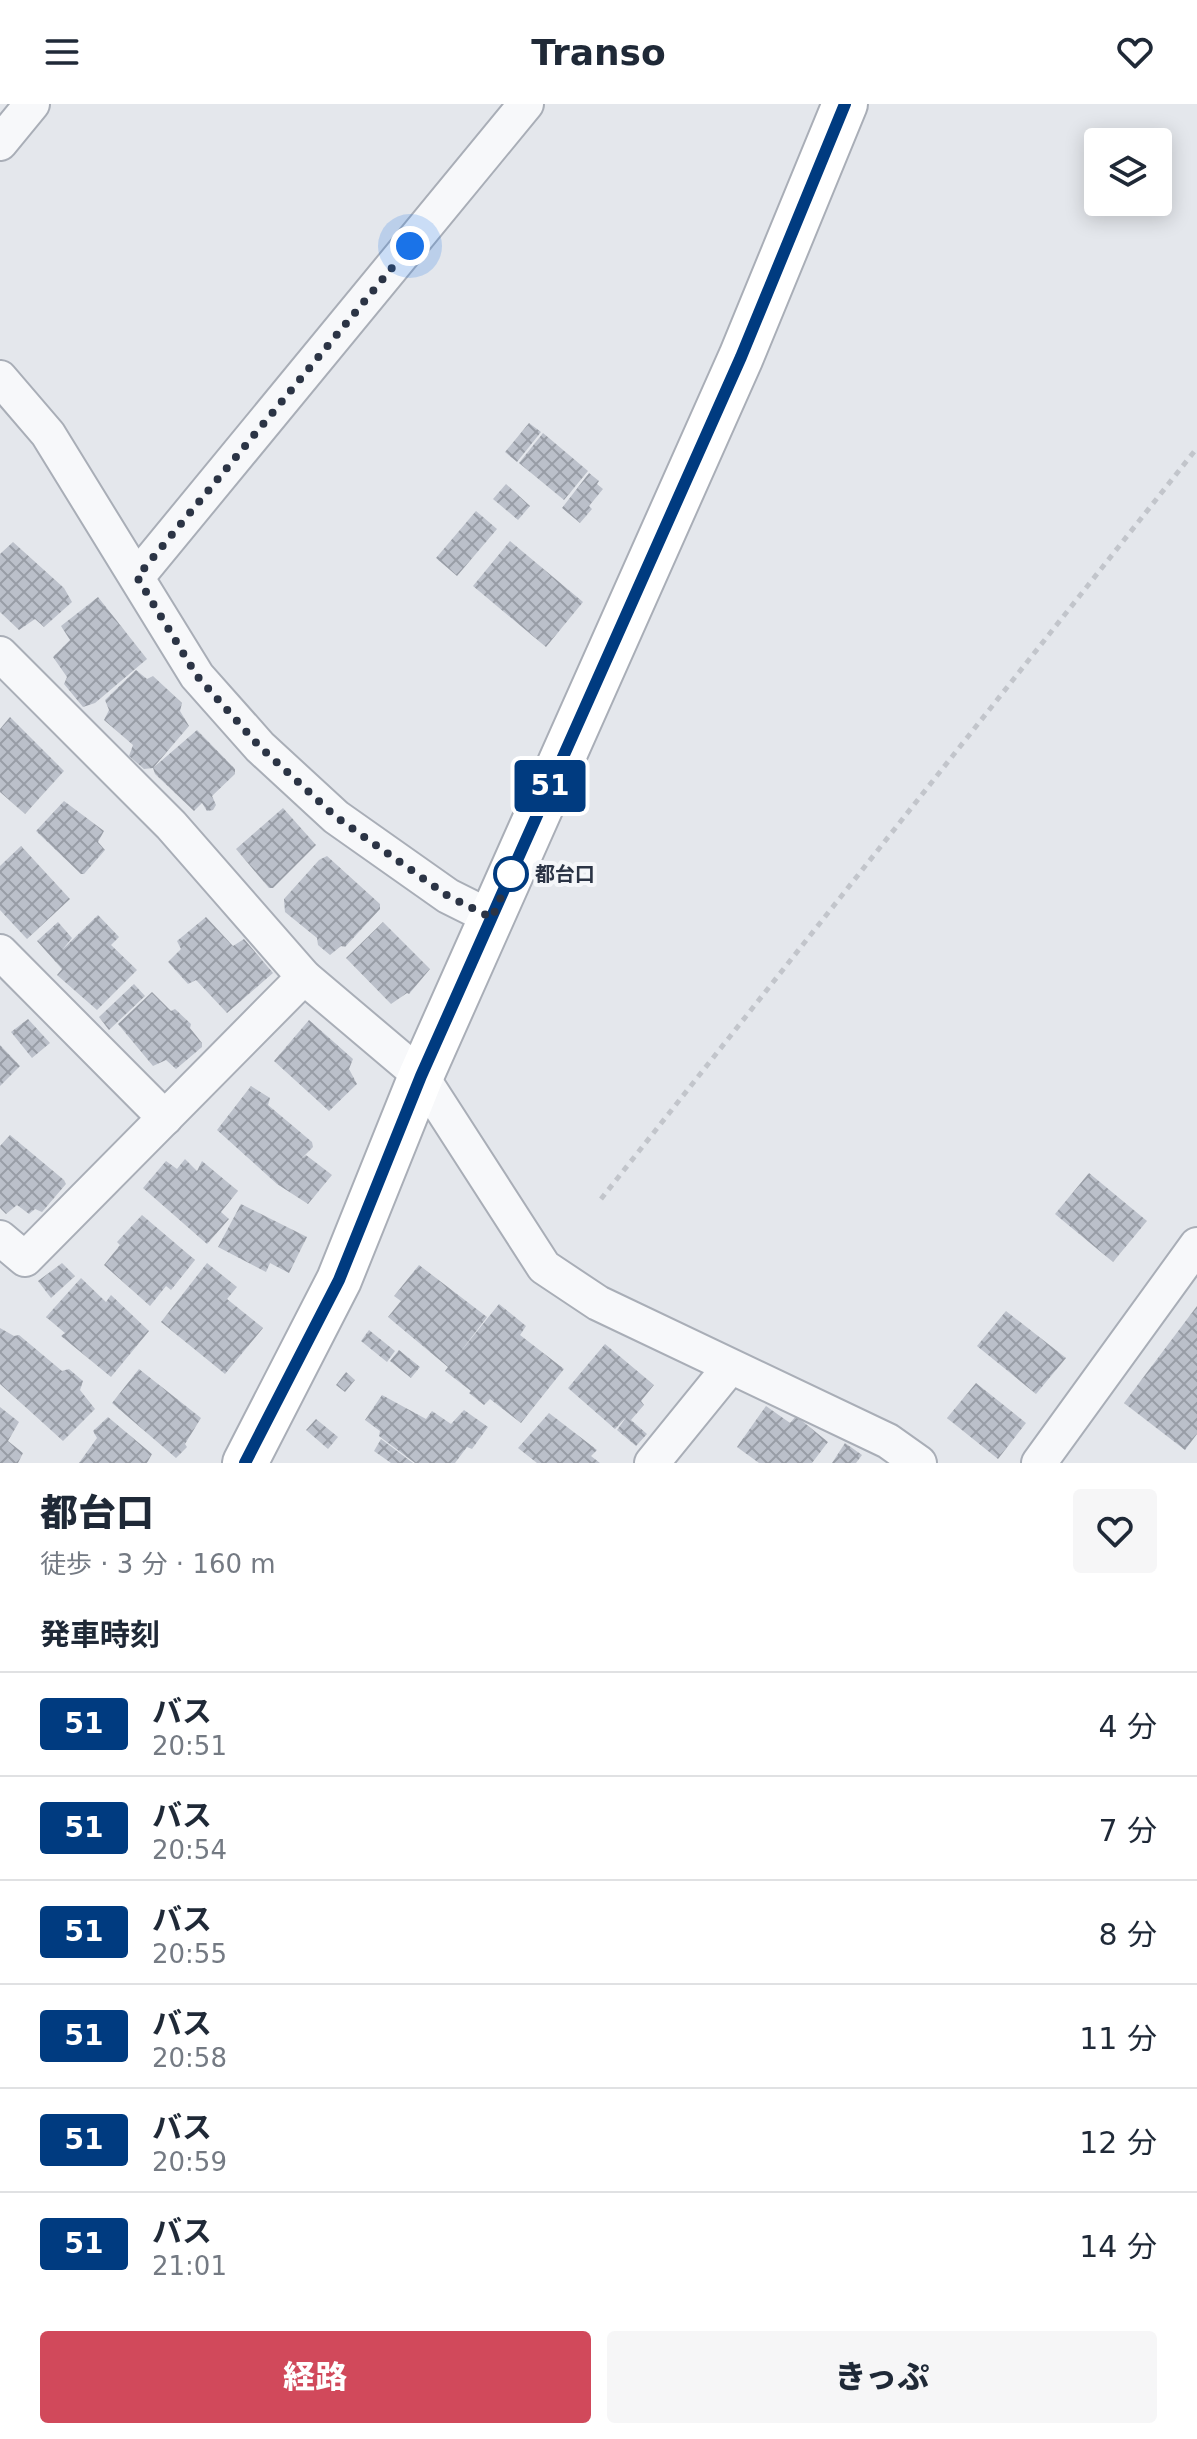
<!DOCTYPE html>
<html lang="ja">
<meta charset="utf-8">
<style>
:root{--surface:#fff;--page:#f6f6f7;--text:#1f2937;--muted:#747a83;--line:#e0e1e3;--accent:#d1495b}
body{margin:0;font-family:"DejaVu Sans","Noto Sans JP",sans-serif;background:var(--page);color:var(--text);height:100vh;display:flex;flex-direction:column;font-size:30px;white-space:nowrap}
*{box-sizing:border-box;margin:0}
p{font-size:26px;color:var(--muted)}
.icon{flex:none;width:44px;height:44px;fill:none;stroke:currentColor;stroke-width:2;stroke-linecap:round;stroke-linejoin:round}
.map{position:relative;height:1359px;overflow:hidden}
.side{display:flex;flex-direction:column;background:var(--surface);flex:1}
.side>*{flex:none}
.badge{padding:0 16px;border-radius:6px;font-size:28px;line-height:52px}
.tools{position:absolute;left:1084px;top:24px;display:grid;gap:16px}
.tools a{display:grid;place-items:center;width:88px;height:88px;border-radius:8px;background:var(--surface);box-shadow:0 4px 20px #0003;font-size:40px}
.you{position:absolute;width:40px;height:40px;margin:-20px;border:6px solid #fff;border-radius:50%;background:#1a73e8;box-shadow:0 0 0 12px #1a73e833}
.map>.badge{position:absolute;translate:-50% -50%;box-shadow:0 0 0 4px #fff}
h2{padding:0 40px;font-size:30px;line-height:72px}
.round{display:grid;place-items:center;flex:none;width:84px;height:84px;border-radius:8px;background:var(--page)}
.overview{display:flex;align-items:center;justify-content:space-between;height:136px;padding:0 40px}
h1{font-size:38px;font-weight:800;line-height:60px}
.button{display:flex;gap:16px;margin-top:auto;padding:16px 40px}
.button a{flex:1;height:92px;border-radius:8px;background:var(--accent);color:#fff;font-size:32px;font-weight:800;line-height:92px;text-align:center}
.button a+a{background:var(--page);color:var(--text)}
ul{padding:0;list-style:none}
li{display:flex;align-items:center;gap:24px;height:104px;padding:0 40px;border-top:2px solid var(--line)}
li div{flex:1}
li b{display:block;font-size:30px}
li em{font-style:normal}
li .badge{min-width:88px;font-weight:700;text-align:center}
header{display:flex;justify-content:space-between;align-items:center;height:104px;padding:0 40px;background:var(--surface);font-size:36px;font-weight:800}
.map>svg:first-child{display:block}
.building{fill:url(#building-cross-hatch)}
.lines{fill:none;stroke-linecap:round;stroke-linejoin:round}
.street-casing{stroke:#a9aeb7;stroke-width:38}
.secondary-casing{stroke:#a9aeb7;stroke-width:48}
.path{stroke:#c2c5cb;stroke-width:5;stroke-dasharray:6 6;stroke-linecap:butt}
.street{stroke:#f7f8fa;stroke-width:34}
.secondary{stroke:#fff;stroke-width:44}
.line-casing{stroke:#fff;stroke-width:18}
.line{stroke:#003b80;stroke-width:12}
.walk{stroke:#2b3445;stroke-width:8;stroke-dasharray:0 14.4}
.stop-dot{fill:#fff;stroke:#003b80;stroke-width:4}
.labels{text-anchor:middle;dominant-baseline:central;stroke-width:8;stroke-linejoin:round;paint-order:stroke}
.stop-label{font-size:20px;font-weight:bold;fill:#2b3445;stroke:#f4f6f9;text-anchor:start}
</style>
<header><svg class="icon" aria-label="menu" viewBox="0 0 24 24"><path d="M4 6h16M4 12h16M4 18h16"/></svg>Transo<svg class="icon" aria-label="heart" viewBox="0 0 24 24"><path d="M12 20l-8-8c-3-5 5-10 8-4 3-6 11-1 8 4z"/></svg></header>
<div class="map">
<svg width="1197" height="1359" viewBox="0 0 1197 1359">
<defs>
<pattern id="building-cross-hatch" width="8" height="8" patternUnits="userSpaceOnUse" patternTransform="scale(2)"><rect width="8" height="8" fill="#bbc0ca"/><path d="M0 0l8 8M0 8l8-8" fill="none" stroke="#989da6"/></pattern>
</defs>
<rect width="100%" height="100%" fill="#e4e7ec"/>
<g class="building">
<path d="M 529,319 L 541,328 L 517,358 L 505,348 Z"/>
<path d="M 543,329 L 588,367 L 564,396 L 519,359 Z"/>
<path d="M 589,369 L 599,377 L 597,380 L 603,385 L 589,402 L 592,405 L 580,419 L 562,404 Z"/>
<path d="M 506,380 L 530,402 L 518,416 L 493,395 Z"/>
<path d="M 476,407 L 497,425 L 457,472 L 436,454 Z"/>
<path d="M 510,437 L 583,498 L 546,543 L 473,482 Z"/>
<path d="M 13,438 L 64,484 L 72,498 L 44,523 L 35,515 L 19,526 L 0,508 L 0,450 Z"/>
<path d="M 98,493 L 147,555 L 95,599 L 83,603 L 64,580 L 67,573 L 53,553 L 70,536 L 61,522 Z"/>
<path d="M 136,566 L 147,575 L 153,572 L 182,599 L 180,607 L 189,622 L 153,664 L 197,626 L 235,665 L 235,670 L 212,692 L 216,701 L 213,706 L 207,707 L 202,699 L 194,707 L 155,670 L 153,664 L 144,665 L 129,652 L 133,641 L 104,616 L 109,606 L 105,596 Z"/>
<path d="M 10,613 L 64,667 L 25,710 L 0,688 L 0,625 Z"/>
<path d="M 64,697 L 104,727 L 98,738 L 105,746 L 84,770 L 81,770 L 36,727 Z"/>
<path d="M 283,704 L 316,741 L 273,784 L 269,784 L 236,745 Z"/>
<path d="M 21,742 L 70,795 L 27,835 L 0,806 L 0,762 Z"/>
<path d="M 327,752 L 380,800 L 380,805 L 345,843 L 341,842 L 330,851 L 318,841 L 317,834 L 285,808 L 284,795 L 319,756 Z"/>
<path d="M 98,811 L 119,833 L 111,841 L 137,866 L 97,906 L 57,871 L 62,865 L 37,837 L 58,818 L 72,834 L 62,846 Z"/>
<path d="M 206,813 L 233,842 L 244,835 L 273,869 L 227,909 L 196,876 L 188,880 L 168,858 L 181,845 L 177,837 Z"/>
<path d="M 383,818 L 430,865 L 409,890 L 407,889 L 391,900 L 346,854 Z"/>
<path d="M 134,880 L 145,892 L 109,926 L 99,913 Z"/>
<path d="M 152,888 L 171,907 L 175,905 L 191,920 L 190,924 L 202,939 L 202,943 L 176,965 L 166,956 L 153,962 L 118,920 Z"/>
<path d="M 28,915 L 50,939 L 32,954 L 11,928 Z"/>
<path d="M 309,916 L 353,955 L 349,965 L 357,980 L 329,1007 L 274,957 Z"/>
<path d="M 0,941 L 20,962 L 0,982 Z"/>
<path d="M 251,982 L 270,994 L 268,1001 L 312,1038 L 313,1043 L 299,1057 L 306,1051 L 332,1071 L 308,1100 L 277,1080 L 217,1026 Z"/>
<path d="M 10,1031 L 64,1076 L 66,1080 L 42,1108 L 35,1105 L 29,1110 L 17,1101 L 6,1110 L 0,1104 L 0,1042 Z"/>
<path d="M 185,1055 L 197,1067 L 202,1057 L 238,1087 L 221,1108 L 229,1115 L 207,1140 L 143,1084 L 166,1057 L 177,1065 Z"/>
<path d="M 1089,1069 L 1147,1117 L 1113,1158 L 1055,1110 Z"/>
<path d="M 241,1100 L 307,1133 L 289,1169 L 270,1159 L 266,1168 L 218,1143 Z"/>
<path d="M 142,1111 L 195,1156 L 171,1186 L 166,1182 L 150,1202 L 104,1161 L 120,1141 L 117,1138 Z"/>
<path d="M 62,1159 L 75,1172 L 51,1194 L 38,1177 Z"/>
<path d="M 207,1159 L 237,1183 L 227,1195 L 263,1224 L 225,1270 L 161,1218 Z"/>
<path d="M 419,1161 L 487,1213 L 458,1251 L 499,1200 L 526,1222 L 520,1231 L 564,1265 L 521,1319 L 490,1295 L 484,1301 L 469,1289 L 471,1287 L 445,1267 L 448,1263 L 388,1213 L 401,1197 L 394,1192 Z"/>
<path d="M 81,1174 L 106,1198 L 111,1191 L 149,1227 L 111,1273 L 61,1232 L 65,1229 L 46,1213 Z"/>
<path d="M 1197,1202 L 1197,1330 L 1185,1346 L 1124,1299 Z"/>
<path d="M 1006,1207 L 1066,1254 L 1036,1290 L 977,1242 Z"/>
<path d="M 0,1224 L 14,1232 L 19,1231 L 62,1267 L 69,1265 L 83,1277 L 80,1286 L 95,1305 L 63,1337 L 0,1280 Z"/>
<path d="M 369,1226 L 395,1247 L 387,1258 L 361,1237 Z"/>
<path d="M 605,1240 L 654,1281 L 641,1297 L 644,1301 L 631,1316 L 647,1330 L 636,1342 L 617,1326 L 627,1312 L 615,1325 L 568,1284 Z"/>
<path d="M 399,1246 L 420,1263 L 411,1274 L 390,1257 Z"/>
<path d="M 139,1265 L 201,1314 L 185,1340 L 187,1343 L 176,1354 L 112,1299 Z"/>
<path d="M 346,1268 L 355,1276 L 345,1288 L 336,1281 Z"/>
<path d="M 976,1279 L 1026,1319 L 998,1355 L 947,1314 Z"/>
<path d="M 382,1291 L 426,1315 L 432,1307 L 451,1320 L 464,1306 L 488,1323 L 472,1345 L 467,1343 L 455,1359 L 415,1359 L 379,1332 L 380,1327 L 365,1316 Z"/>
<path d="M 766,1302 L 790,1319 L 796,1312 L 828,1338 L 812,1359 L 759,1359 L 737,1343 Z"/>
<path d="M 0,1303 L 19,1318 L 8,1337 L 23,1349 L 18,1359 L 0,1359 Z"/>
<path d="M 549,1309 L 597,1346 L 591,1352 L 600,1359 L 537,1359 L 518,1344 Z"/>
<path d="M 108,1313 L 152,1350 L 147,1359 L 79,1359 L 97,1334 L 93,1327 Z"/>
<path d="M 316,1315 L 338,1333 L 328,1345 L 306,1326 Z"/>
<path d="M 381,1335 L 413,1359 L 391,1359 L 374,1347 Z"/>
<path d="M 845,1339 L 862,1351 L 856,1359 L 832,1359 Z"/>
</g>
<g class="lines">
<g class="street-casing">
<g id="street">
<path d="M 0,39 L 32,0"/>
<path d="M 0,274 L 48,330 L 197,572 L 260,643 L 336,713 L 448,792 L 492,814"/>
<path d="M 137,473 L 526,0"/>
<path d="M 0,550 L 171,721 L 304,873 L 421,972 L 544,1163 L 598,1199 L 888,1337 L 919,1359"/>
<path d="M 0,848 L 165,1014"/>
<path d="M 0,1134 L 25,1155 L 304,873"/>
<path d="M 652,1359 L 730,1263"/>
<path d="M 1039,1359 L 1197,1141"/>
</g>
</g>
<g class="secondary-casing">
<path id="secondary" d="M 245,1359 L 339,1176 L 421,972 L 741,253 L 845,0"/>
</g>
<path class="path" d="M 601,1095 L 1197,344"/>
<use href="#street" class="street"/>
<use href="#secondary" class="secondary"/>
</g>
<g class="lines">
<g class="line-casing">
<path id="line" d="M 245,1359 L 339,1176 L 421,972 L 741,253 L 845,0"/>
</g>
<use href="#line" class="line"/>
<path class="walk" d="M 410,142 L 137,473 L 197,572 L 260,643 L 336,713 L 448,792 L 492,814 L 516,758 L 511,770"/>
</g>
<circle class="stop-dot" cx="511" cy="770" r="16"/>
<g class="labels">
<g class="stop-label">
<text x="535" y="770">都台口</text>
</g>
</g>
</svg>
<div class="tools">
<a><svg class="icon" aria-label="layers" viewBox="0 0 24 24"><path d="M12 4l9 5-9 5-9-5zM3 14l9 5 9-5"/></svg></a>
</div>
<div class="you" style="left:410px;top:142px"></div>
<b class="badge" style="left:550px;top:682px;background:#003b80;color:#fff">51</b>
</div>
<section class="side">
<div class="overview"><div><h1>都台口</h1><p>徒歩 · 3 分 · 160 m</p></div><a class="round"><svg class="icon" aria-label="heart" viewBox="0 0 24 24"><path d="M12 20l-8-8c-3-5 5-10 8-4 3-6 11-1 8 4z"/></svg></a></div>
<h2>発車時刻</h2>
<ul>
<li><span class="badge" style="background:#003b80;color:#fff">51</span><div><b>バス</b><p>20:51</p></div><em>4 分</em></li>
<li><span class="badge" style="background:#003b80;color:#fff">51</span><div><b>バス</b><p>20:54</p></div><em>7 分</em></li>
<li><span class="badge" style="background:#003b80;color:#fff">51</span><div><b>バス</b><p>20:55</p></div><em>8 分</em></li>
<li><span class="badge" style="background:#003b80;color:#fff">51</span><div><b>バス</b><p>20:58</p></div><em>11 分</em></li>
<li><span class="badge" style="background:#003b80;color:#fff">51</span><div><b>バス</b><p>20:59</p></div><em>12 分</em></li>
<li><span class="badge" style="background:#003b80;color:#fff">51</span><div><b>バス</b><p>21:01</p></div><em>14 分</em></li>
</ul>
<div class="button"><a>経路</a><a>きっぷ</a></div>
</section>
